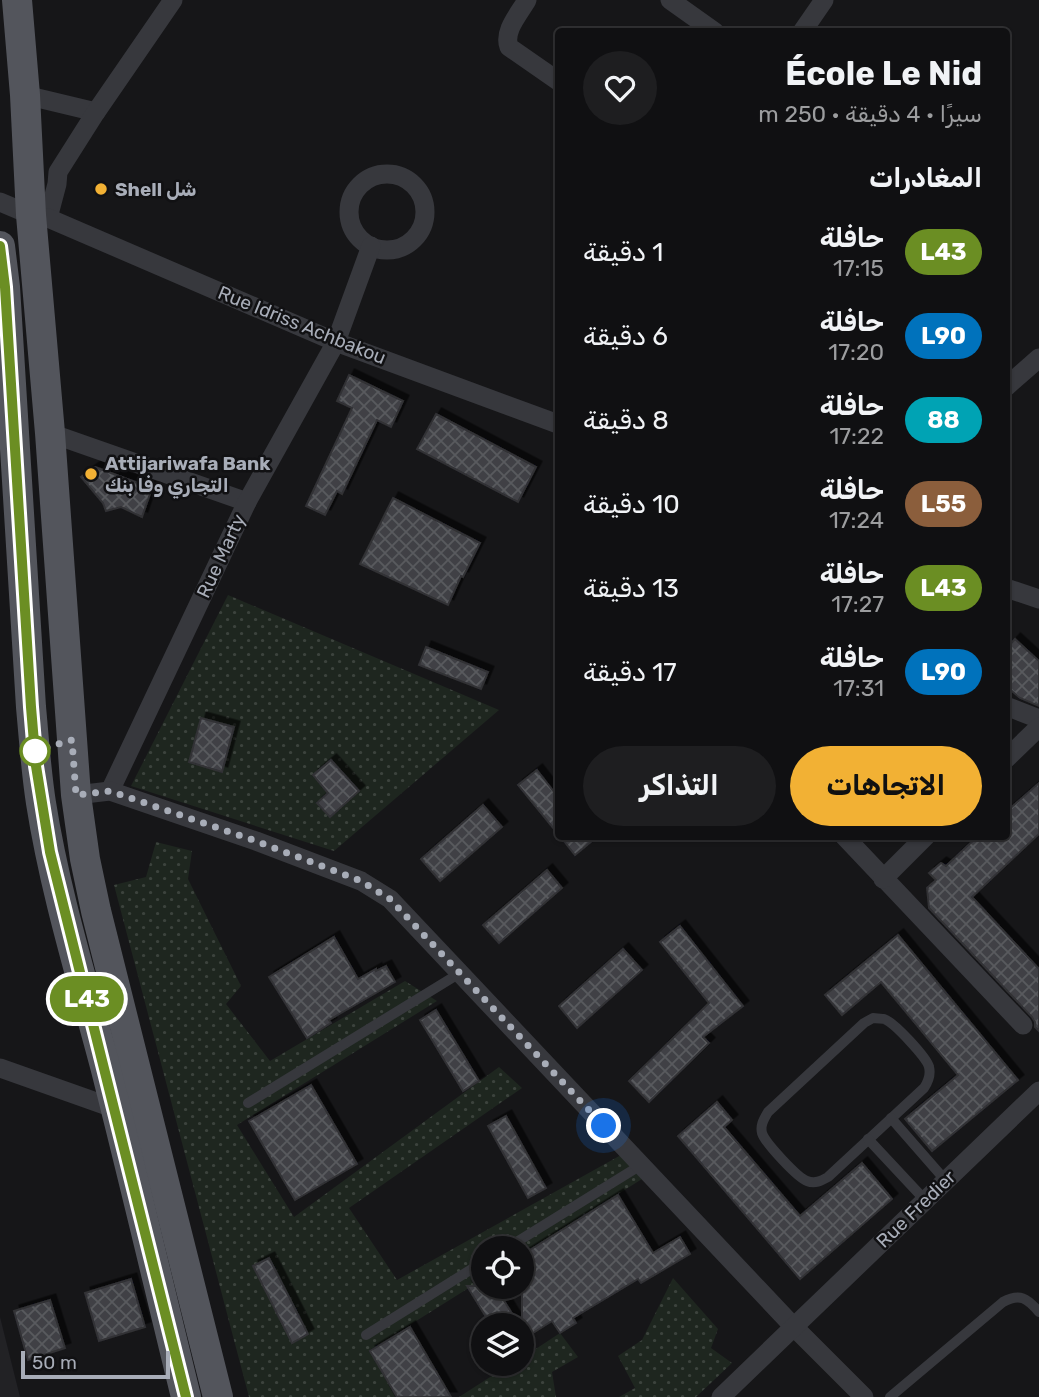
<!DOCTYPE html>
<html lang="ar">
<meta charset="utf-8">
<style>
:root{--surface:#101012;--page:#1e1e20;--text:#f1f3f6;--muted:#9c9d9f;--line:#303032;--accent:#f2b134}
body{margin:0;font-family:Rubik,"Noto Naskh Arabic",sans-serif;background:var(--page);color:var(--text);direction:rtl;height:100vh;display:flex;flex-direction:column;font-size:26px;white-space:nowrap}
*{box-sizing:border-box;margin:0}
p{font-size:23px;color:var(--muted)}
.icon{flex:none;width:38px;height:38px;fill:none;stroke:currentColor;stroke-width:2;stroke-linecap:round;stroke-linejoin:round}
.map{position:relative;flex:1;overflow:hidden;direction:ltr}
.side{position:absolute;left:555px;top:28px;width:455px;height:812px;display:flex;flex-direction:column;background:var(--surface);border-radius:7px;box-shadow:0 2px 5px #0004,0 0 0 2px var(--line);direction:rtl}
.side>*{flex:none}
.badge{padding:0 14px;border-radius:23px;font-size:24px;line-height:46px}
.controls{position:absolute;left:471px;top:1236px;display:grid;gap:14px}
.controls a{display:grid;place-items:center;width:63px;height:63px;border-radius:50%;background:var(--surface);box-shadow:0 2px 5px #0004,0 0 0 2px var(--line);font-size:35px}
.scale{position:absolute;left:21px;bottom:18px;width:149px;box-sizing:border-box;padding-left:7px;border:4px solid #a8adb8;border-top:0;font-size:19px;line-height:24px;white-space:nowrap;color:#a8adb8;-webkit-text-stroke:5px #111113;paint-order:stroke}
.you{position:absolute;width:35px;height:35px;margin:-18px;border:5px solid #fff;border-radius:50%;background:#1a73e8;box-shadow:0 0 0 10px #1a73e833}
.map>.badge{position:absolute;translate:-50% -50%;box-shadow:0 0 0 4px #fff}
h2{padding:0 28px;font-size:26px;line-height:63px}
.round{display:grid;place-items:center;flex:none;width:74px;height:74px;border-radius:37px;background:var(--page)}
.summary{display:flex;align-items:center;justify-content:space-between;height:119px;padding:0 28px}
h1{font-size:33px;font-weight:700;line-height:52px}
.primary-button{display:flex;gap:14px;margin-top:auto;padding:14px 28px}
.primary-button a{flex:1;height:80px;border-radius:42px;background:var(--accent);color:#111;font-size:28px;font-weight:700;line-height:80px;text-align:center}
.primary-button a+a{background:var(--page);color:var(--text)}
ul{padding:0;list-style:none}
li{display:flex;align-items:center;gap:21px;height:84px;padding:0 28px}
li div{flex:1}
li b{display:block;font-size:26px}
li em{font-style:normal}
li .badge{min-width:77px;font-weight:700;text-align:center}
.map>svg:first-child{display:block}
.built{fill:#222225}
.grass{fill:url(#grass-dots)}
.building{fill:url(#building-cross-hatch);stroke:#303034;stroke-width:2;filter:url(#shadow)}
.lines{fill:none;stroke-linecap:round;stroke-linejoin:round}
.service{stroke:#37383d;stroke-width:10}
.minor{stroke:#37383d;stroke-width:19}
.primary{stroke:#53555c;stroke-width:30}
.line-casing{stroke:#fff;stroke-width:16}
.line{stroke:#6b8e23;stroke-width:10}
.walk{stroke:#a8adb8;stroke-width:7;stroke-dasharray:0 12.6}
.poi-dot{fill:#f2b134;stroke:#111113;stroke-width:2.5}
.stop-dot{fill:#fff;stroke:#6b8e23;stroke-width:3.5}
.labels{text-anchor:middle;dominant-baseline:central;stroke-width:5;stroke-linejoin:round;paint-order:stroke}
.poi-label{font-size:19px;font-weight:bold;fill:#a8adb8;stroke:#111113;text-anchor:start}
.street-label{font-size:19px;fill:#a8adb8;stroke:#111113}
</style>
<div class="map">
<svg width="1039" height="1397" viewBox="0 0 1039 1397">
<defs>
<pattern id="grass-dots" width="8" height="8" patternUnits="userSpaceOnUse" patternTransform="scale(1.75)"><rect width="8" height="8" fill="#1e261f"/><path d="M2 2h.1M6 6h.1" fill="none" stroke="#3c433d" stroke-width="1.8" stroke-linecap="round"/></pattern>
<pattern id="building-cross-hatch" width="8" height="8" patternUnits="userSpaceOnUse" patternTransform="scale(1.75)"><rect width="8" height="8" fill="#404145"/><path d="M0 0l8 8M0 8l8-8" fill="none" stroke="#595a5e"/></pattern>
<filter id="shadow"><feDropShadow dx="5.5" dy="-5.5" stdDeviation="0" flood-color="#0009"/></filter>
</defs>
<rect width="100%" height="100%" fill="#161618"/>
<path class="built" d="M 0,1317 L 20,1397 L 0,1397 Z"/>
<g class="grass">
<path d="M 228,595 L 499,710 L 334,851 L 131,786 Z"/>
<path d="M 156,842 L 192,851 L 188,879 L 241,986 L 226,1004 L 270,1061 L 405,981 L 437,1001 L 237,1125 L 294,1217 L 499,1067 L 522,1088 L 349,1208 L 397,1280 L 621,1155 L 642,1179 L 522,1255 L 522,1248 L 483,1248 L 483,1279 L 370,1350 L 395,1397 L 249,1397 L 114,885 L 146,877 Z"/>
<path d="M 673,1278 L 718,1329 L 711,1348 L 732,1363 L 696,1397 L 619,1397 L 635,1388 L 618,1356 L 642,1340 Z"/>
<path d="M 560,1333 L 578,1357 L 552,1372 L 556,1397 L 459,1397 L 512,1363 L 522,1363 L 522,1358 Z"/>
</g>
<g class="building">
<path d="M 349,375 L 403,401 L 391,427 L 377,420 L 342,494 L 337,491 L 325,515 L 306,506 L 352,408 L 337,401 Z"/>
<path d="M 436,414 L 536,467 L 518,502 L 417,449 Z"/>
<path d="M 95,467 L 152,488 L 142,517 L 121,507 L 106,511 L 103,503 L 81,477 Z"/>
<path d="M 393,498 L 480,543 L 463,577 L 461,576 L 448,605 L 360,564 Z"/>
<path d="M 1015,639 L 1039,661 L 1039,706 L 1020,698 L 1006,686 L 1006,649 Z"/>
<path d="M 426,647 L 488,672 L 481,689 L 419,665 Z"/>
<path d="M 201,718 L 234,727 L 222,772 L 189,762 Z"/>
<path d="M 331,760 L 359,791 L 330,817 L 317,803 L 328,793 L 313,775 Z"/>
<path d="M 537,770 L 558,797 L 558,834 L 518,785 Z"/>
<path d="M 1039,783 L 1039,834 L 972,897 L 1039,969 L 1039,1031 L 1035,1027 L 1035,1022 L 1032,1017 L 929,908 L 927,888 L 936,880 L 929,873 L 941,863 L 946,866 L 978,836 L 1006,836 L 1006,812 Z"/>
<path d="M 483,805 L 502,827 L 440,881 L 421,859 Z"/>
<path d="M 560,836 L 598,836 L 575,855 Z"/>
<path d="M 547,870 L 562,888 L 499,943 L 483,925 Z"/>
<path d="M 680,926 L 743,1006 L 703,1037 L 709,1043 L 649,1102 L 629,1081 L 709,1003 L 660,942 Z"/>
<path d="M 898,935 L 1018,1080 L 932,1151 L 905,1119 L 958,1075 L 881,982 L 842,1015 L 825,995 Z"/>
<path d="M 334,937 L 358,979 L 376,969 L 376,971 L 386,966 L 395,982 L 329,1020 L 331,1023 L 307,1038 L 269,977 Z"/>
<path d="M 623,949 L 642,970 L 577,1028 L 559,1006 Z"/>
<path d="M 436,1010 L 479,1081 L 463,1091 L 420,1020 Z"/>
<path d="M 311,1085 L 357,1164 L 295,1200 L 249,1121 Z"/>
<path d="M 717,1102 L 732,1120 L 724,1127 L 800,1216 L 862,1163 L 892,1199 L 800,1279 L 678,1136 Z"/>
<path d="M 506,1116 L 546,1188 L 528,1198 L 488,1126 Z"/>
<path d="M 618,1195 L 653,1253 L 680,1237 L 690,1254 L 641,1283 L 638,1279 L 573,1318 L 576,1323 L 560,1333 L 552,1321 L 522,1340 L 522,1255 Z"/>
<path d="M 269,1258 L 308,1334 L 292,1343 L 253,1266 Z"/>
<path d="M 131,1279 L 145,1327 L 99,1341 L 85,1293 Z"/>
<path d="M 467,1286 L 495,1286 L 519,1325 L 491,1325 Z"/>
<path d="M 50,1300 L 65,1348 L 28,1360 L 14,1311 Z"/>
<path d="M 410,1327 L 451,1397 L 397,1397 L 370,1351 Z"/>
</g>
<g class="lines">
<g class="service">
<path d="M 873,1018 C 875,1018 883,1019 884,1019 C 894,1022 927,1058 929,1067 C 931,1075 928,1082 924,1088 L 828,1177 C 821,1181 815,1184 807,1181 C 798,1178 765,1143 762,1133 C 760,1125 764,1119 768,1112 L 864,1023 Z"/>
<path d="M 248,1103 L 460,973"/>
<path d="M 891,1118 L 946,1181"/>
<path d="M 868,1139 L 925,1200"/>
<path d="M 507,1248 L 641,1165"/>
<path d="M 366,1335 L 483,1262"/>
<path d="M 890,1397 L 1003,1302 C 1020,1293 1027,1298 1039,1312"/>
</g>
<g class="minor">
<path d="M 527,0 C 519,14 503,31 509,47 L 558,81"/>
<path d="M 670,0 L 715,32"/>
<path d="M 802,32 L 824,0"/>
<path d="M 25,95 L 96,112"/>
<circle cx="387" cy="212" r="38"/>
<path d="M 0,202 L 31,215 L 48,218 L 57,184 L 58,172 L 96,112 L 173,0"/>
<path d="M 48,218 L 336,342 L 558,424"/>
<path d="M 1006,387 L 1039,358"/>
<path d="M 50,433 L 247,502"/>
<path d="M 1006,588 L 1039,599"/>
<path d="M 1006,706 L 1039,719"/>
<path d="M 1006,759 L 1039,727"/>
<path d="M 110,791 L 247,502 L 336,342 L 371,246"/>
<path d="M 76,795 L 110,791 L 256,841 L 361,881 L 390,899 L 793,1326 L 864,1397"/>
<path d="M 844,836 L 1023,1025"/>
<path d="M 883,879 L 926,836"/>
<path d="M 0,1068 L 116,1109 L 125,1110"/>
<path d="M 721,1397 L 1039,1091"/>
</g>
<g class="primary">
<path d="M 17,0 L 25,95 L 31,215 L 50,433 L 76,795 L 85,859 L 96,911 L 218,1397"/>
<path d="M 0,246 L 5,287 L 31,707 C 34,739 36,771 41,803 C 55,892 82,979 105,1066 C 133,1176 159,1287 186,1397"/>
</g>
</g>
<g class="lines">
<g class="line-casing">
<path id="line" d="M 0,246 L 5,287 L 31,707 L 36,766 L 50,852 L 186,1397"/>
</g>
<use href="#line" class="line"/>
<path class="walk" d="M 35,751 L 72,740 L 76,795 L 110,791 L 256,841 L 361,881 L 390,899 L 604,1126"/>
</g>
<g class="poi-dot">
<circle cx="101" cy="189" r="7"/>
<circle cx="91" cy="474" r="7"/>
</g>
<circle class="stop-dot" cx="35" cy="751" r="14"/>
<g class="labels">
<g class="poi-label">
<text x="115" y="189">Shell شل</text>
<text x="105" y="463">Attijariwafa Bank<tspan x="105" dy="22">التجاري وفا بنك</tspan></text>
</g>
<g class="street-label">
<text transform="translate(302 325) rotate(22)">Rue Idriss Achbakou</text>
<text transform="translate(221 556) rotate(-65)">Rue Marty</text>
<text transform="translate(916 1209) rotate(-44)">Rue Fredier</text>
</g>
</g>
</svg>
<div class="controls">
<a><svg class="icon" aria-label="locate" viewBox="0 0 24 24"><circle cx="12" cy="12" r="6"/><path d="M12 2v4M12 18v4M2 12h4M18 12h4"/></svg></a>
<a><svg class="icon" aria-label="layers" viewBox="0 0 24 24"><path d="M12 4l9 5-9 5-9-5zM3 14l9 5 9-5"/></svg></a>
</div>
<div class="scale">50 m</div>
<div class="you" style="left:604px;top:1126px"></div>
<b class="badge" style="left:87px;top:999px;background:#6b8e23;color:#fff">L43</b>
<section class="side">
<div class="summary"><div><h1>École Le Nid</h1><p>سيرًا · 4 دقيقة · 250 m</p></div><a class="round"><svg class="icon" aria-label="heart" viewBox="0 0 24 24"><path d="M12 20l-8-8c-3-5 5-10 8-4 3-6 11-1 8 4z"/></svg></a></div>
<h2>المغادرات</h2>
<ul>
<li><span class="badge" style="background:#6b8e23;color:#fff">L43</span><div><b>حافلة</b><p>17:15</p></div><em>1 دقيقة</em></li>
<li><span class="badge" style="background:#0072bc;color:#fff">L90</span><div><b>حافلة</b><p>17:20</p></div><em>6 دقيقة</em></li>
<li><span class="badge" style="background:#00a3b4;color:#fff">88</span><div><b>حافلة</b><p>17:22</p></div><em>8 دقيقة</em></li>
<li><span class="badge" style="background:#8b5e3c;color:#fff">L55</span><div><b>حافلة</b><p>17:24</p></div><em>10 دقيقة</em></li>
<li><span class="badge" style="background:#6b8e23;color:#fff">L43</span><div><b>حافلة</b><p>17:27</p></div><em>13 دقيقة</em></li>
<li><span class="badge" style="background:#0072bc;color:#fff">L90</span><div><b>حافلة</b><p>17:31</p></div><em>17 دقيقة</em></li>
</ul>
<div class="primary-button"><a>الاتجاهات</a><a>التذاكر</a></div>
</section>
</div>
